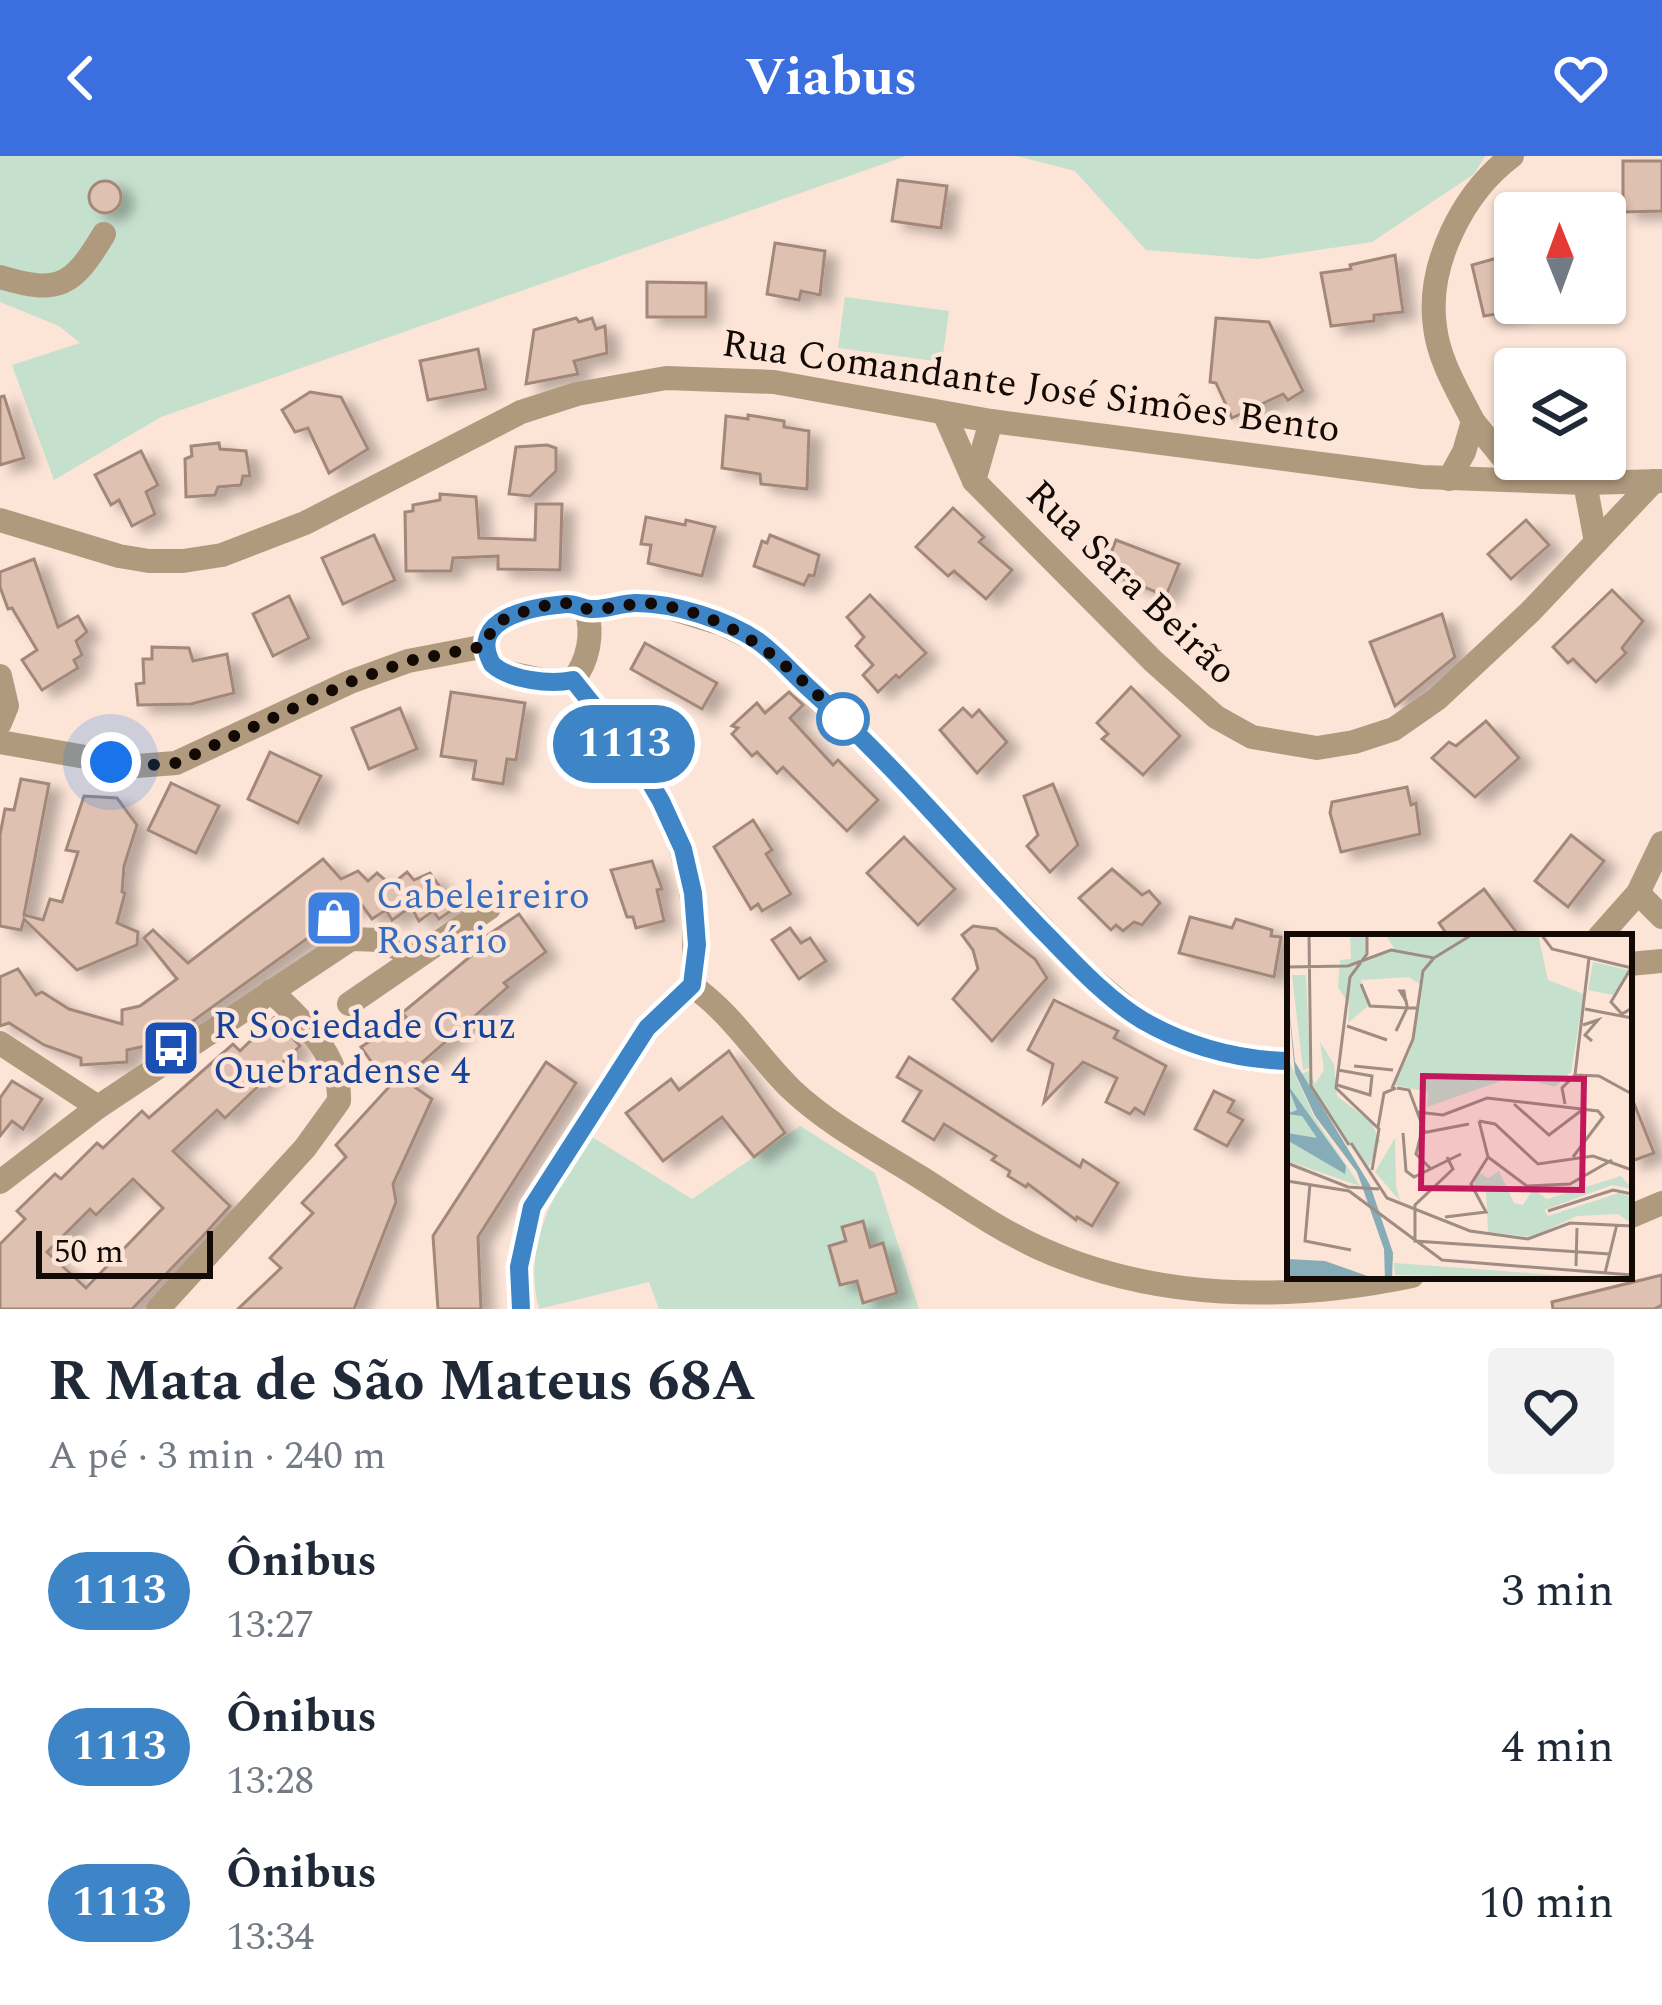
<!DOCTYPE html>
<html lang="pt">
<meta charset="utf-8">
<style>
:root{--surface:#fff;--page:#f2f2f3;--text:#1f2937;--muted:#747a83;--accent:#3b6ede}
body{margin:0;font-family:Spectral,serif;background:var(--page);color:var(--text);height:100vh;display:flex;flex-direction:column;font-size:45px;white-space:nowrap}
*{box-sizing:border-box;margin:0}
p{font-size:39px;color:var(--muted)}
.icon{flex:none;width:66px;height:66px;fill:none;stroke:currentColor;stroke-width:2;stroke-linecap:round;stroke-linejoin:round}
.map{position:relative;height:1153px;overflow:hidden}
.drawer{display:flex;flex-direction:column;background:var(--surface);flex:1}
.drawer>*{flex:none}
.badge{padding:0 24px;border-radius:39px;font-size:42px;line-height:78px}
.needle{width:78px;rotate:359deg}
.controls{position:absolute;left:1494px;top:36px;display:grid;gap:24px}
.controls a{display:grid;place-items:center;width:132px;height:132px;border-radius:12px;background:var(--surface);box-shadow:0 3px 9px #0004;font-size:60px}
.scale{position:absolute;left:36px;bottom:30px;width:177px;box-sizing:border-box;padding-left:12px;border:6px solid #130905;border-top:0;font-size:33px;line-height:42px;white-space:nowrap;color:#130905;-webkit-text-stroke:9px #fce4d7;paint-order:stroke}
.you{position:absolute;width:60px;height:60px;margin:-30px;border:9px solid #fff;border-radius:50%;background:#1a73e8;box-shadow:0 0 0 18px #1a73e833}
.map>.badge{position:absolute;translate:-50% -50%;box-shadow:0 0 0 6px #fff}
.round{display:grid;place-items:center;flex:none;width:126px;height:126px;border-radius:12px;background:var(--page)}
.headline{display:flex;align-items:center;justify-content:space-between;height:204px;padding:0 48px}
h1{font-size:57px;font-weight:700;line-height:90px}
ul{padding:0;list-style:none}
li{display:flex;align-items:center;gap:36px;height:156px;padding:0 48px}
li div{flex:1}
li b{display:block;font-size:45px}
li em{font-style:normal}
li .badge{min-width:132px;font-weight:700;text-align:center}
header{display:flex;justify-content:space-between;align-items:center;height:156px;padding:0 48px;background:var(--accent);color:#fff;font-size:54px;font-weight:700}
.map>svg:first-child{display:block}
.green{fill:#c6e0ce}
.building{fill:#dec1b1;stroke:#a38779;stroke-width:3;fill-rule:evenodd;filter:url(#shadow)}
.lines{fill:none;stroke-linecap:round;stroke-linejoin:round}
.minor{stroke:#b09a7e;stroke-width:24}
.line-casing{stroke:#fff;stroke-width:27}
.line{stroke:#3d85c6;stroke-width:18}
.walk{stroke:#130905;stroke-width:12;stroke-dasharray:0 21.6}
.stop-dot{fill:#fff;stroke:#3d85c6;stroke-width:6}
.labels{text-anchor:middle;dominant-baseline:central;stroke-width:9;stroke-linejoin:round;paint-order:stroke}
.street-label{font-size:39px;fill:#130905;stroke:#fce4d7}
.shop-label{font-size:39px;fill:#366cbe;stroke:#fce4d7;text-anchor:start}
.transit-label{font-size:39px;fill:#164399;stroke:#fce4d7;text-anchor:start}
.inset-road{fill:none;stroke:#9f8c83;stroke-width:3}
.view{fill:#c2185b;fill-opacity:0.15;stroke:#c2185b;stroke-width:6}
.inset-edge{fill:none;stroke:#130905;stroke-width:6}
</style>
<header><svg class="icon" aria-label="back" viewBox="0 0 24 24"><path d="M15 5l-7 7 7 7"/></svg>Viabus<svg class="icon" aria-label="heart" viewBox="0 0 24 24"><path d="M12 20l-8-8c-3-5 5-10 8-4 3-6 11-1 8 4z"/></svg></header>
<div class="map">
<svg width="1662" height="1153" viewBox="0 0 1662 1153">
<defs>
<filter id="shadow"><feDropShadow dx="12" dy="7" stdDeviation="6" flood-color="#0004"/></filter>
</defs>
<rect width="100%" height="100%" fill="#fce4d7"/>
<g class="green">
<path d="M 0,0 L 906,0 L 161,261 L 54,324 L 12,209 L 80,187 L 59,170 L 0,146 Z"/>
<path d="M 1017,0 L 1485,0 L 1474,18 L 1372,86 L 1258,103 L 1146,94 L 1075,15 Z"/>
<path d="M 845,141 L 949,155 L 942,206 L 838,192 Z"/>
<path d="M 800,970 L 875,1017 L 919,1153 L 659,1153 L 649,1126 L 539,1153 C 522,1088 555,1033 592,981 L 692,1043 Z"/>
</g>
<g class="building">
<path d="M 1623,5 L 1662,5 L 1662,55 L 1623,56 Z"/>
<path d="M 898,24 L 947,30 L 941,72 L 892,65 Z"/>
<circle cx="105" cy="41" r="16"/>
<path d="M 775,87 L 825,95 L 820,139 L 801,135 L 799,144 L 767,138 Z"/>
<path d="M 1515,97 L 1515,155 L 1484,160 L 1472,109 Z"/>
<path d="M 1395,99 L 1403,156 L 1374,159 L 1374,165 L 1331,170 L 1321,117 L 1351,113 L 1350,109 Z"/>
<path d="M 647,126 L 706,127 L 706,161 L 647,161 Z"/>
<path d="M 576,162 L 579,166 L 592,162 L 596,173 L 605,170 L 607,197 L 574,205 L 578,218 L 526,228 L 534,174 Z"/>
<path d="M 1216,162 L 1269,166 L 1303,235 L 1288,244 L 1283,238 L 1232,262 L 1216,227 L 1210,226 Z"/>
<path d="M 478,193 L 486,233 L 428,244 L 420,205 Z"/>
<path d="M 310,236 L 341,241 L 368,293 L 329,317 L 308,272 L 295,276 L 282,254 Z"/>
<path d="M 4,240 L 24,302 L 0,309 L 0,241 Z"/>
<path d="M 748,259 L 784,265 L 784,271 L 809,275 L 807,333 L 761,328 L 760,318 L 722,312 L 726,260 L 748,263 Z"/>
<path d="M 219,287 L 220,293 L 246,295 L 250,320 L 243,320 L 241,329 L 218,331 L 215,339 L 186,341 L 185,303 L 192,300 L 191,290 Z"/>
<path d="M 547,289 L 556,292 L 556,315 L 530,340 L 509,338 L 516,291 Z"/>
<path d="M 141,295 L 158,329 L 146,336 L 155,358 L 132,370 L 119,344 L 111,349 L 95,319 Z"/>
<path d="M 440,338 L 476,341 L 479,382 L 535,384 L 536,348 L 562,348 L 560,414 L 498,413 L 498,400 L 453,402 L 451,415 L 406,415 L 405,356 L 413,355 L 413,349 L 440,344 Z"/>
<path d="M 953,352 L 984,381 L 979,386 L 1012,414 L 986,443 L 954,415 L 948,420 L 916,391 Z"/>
<path d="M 646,361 L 685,369 L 686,364 L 715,371 L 702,420 L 648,407 L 651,389 L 641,388 Z"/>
<path d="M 1526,364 L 1549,389 L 1511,423 L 1488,398 Z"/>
<path d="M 374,379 L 395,424 L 343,448 L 322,402 Z"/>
<path d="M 770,379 L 819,399 L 814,420 L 809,419 L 804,429 L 754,410 L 762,385 L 767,387 Z"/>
<path d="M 1116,384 L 1179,408 L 1166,440 L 1104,415 Z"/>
<path d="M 34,403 L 58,471 L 78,460 L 87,476 L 76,485 L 82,499 L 74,504 L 78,512 L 42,534 L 22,504 L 37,494 L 12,452 L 8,453 L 0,431 L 0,416 Z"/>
<path d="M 1612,434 L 1643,465 L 1622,492 L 1626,497 L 1596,526 L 1573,503 L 1568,507 L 1553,491 Z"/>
<path d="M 870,439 L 926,497 L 899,522 L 896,519 L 878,536 L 863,519 L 873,509 L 856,490 L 864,481 L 847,461 Z"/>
<path d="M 289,440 L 309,482 L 273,500 L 253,458 Z"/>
<path d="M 1442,458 L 1455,501 L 1395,550 L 1370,486 Z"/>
<path d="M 645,487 L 717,527 L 702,553 L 631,513 Z"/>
<path d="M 152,491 L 189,492 L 193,505 L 227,498 L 234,537 L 191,548 L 138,549 L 136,528 L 144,527 L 143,503 L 152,503 Z"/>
<path d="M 1131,531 L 1180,580 L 1143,619 L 1102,583 L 1108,578 L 1097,567 Z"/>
<path d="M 451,536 L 525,547 L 516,604 L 507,603 L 503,628 L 473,623 L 476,605 L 441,600 Z"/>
<path d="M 789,536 L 803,549 L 790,562 L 833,609 L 838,604 L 878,644 L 847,675 L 783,611 L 777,617 L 757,596 L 752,600 L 732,578 L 738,572 L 732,570 L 757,547 L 765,557 Z"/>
<path d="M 400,552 L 417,593 L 369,613 L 352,572 Z"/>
<path d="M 963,552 L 972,561 L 979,554 L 1007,586 L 977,617 L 940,574 Z"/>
<path d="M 1486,565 L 1519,602 L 1475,641 L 1432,602 L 1449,586 L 1456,590 Z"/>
<path d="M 270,596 L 321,620 L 298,667 L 248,643 Z"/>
<path d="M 21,623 L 49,628 L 24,759 L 43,764 L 50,743 L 62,746 L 78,696 L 66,694 L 84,640 L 117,642 L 137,669 L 124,710 L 122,736 L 125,737 L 117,767 L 138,776 L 137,789 L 77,814 L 24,763 L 21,774 L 0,770 L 0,679 L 5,653 L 14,654 Z"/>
<path d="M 171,627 L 219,650 L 196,697 L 148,674 Z"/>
<path d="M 1053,628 L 1078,689 L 1050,716 L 1027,690 L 1038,679 L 1024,640 Z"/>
<path d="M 1407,631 L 1411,649 L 1416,647 L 1420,678 L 1341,696 L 1330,657 L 1332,646 Z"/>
<path d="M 753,664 L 772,694 L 766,698 L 791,738 L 762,755 L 758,748 L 751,753 L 714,691 Z"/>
<path d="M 1571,679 L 1604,705 L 1568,751 L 1535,725 Z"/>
<path d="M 904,681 L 955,733 L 918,769 L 867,717 Z"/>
<path d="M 323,703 L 341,723 L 358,715 L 368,725 L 377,717 L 391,729 L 407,716 L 414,724 L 430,717 L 455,752 L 439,763 L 433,755 L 419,765 L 411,751 L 392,764 L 386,754 L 372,763 L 359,745 L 164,886 L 127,894 L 127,906 L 81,909 L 81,902 L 44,889 L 9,867 L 0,870 L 0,821 L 18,813 L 36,839 L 42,836 L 69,853 L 122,868 L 122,854 L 140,850 L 177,823 L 144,782 L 153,774 L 188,807 Z"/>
<path d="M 652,705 L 662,733 L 657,734 L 664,765 L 636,772 L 633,761 L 627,761 L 611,714 Z"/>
<path d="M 1112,713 L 1142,739 L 1149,735 L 1160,747 L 1142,769 L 1134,766 L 1123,775 L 1116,769 L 1111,774 L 1079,742 Z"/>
<path d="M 1484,733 L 1520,781 L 1449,781 L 1439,767 Z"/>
<path d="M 519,758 L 546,796 L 504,827 L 508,831 L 403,923 L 432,943 L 393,1028 L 396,1046 L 354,1153 L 238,1153 L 281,1112 L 270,1102 L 313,1057 L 302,1047 L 346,1001 L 336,989 L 389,931 L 361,891 L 407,862 L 402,857 L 483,790 L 479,785 Z"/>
<path d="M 1190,761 L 1232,772 L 1236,763 L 1272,774 L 1271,780 L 1281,781 L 1274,821 L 1179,797 Z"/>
<path d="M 973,770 L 996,773 L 1035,803 L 1047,822 L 992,885 L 953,843 L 978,813 L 973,794 L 962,779 Z"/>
<path d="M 790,772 L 801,787 L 810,782 L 826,805 L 799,823 L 772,784 Z"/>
<path d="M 1054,844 L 1118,875 L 1114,882 L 1166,910 L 1144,958 L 1135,952 L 1130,958 L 1106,946 L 1117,922 L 1083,906 L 1044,946 L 1053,908 L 1028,894 Z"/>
<path d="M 274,862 L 300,890 L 225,962 L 217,954 L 173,995 L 230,1050 L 202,1081 L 132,1153 L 0,1153 L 0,1088 L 25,1063 L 17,1055 L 55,1018 L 61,1023 L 97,987 L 103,992 L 142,955 L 149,962 L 233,888 L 240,895 ZM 133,1023 L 163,1052 L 86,1132 L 47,1096 L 90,1053 L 96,1059 Z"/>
<path d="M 729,895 L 785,977 L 754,1001 L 722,961 L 663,1005 L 626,957 L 671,923 L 679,934 Z"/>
<path d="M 909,901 L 1080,1011 L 1083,1004 L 1118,1027 L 1092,1070 L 1077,1061 L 1076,1064 L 1028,1028 L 1026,1031 L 1008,1020 L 1010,1015 L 992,1004 L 996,1000 L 944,968 L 934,984 L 903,965 L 921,935 L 897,921 Z"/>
<path d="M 546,906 L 576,927 L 478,1081 L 481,1153 L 438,1153 L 433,1080 Z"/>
<path d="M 12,925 L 42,943 L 23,973 L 12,965 L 0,980 L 0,942 Z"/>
<path d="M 1214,935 L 1234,945 L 1228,956 L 1243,964 L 1227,990 L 1195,973 Z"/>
<path d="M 1629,935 L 1654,997 L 1629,1006 Z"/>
<path d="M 863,1065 L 870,1091 L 883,1087 L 897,1137 L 863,1147 L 857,1125 L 840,1129 L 829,1090 L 846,1085 L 842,1071 Z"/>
<path d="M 1662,1119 L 1662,1149 L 1654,1153 L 1553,1153 L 1552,1146 Z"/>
</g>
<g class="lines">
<g class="minor">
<path d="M 0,121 C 59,139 73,130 104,78"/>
<path d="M 944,257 L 974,325 L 1153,505 L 1216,561 L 1252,581 L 1317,592 L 1354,586 L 1394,573 L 1437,543 L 1530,456 L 1654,325"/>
<path d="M 1473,265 C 1458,235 1439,205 1435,171 C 1426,108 1464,36 1512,0"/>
<path d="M 1449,323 L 1464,296 L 1473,265 L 1521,324"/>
<path d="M 974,325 L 991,265"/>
<path d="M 1585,327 L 1596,386"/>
<path d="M 0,364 L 119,400 L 149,405 L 183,405 L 222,399 L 305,367 L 521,256 L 577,238 L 666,222 L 774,226 L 991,265 L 1422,321 L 1585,327 L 1662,325"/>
<path d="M 586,454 L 632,446 L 657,448 L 722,468 L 757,485 L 855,574 L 1084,816 L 1140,863 L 1205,893 L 1256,904 L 1290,905"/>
<path d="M 0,520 L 7,550 L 0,567"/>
<path d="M 573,524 C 593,553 618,577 638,605 C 685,674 703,748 691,829"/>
<path d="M 573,524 L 552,526 L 499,515 C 446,466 557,436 586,454"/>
<path d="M 573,524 C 588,506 594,477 586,454"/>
<path d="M 0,586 L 137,610 L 176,607 L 350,526 L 408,505 L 486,490"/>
<path d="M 1638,737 L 1662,761"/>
<path d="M 1599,781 L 1638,737 L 1662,687"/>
<path d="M 1629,808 L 1662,805"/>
<path d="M 691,829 C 733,858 756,899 792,934 C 829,969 877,994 920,1021 C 958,1045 996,1072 1037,1091 C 1154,1145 1288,1146 1412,1120"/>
<path d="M 349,848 L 489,752"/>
<path d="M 0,887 L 98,951"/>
<path d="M 0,1026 L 98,951 L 351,783 L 381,784 L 415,801"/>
<path d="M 1629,1061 L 1662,1047"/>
<path d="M 158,1153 L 305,992 L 339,945 C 341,900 302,864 271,835"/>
<path d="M 521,1153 L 519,1111 L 532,1051 L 647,873 L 691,829"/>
</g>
</g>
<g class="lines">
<g class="line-casing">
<path id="line" d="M 521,1153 L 519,1111 L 532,1051 L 647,872 L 692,829 L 697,789 L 693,737 L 683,693 L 661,645 L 637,604 L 573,524 C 550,529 509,524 492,508 C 467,462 532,451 566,448 C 576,447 582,453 591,453 C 606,454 621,447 636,447 C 674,447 727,464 758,485 C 777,499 794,519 812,535 C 893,608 964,693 1040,772 C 1071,803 1104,841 1142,864 C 1187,890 1238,904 1290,905"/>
</g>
<use href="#line" class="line"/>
<path class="walk" d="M 111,606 L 137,610 L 176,607 L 350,526 L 408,505 L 485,490 L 494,468 C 514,458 551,444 574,448 C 585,450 580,453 591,453 C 613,454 632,445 655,448 C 747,462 791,515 855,574 L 843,563"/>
</g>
<defs>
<g id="shop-square" transform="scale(3)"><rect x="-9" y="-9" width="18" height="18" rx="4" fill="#3f7fe0" stroke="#fce4d7"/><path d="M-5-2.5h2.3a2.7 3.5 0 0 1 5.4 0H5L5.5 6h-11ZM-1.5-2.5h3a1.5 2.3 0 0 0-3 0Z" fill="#fff"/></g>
<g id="bus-square" transform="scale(3)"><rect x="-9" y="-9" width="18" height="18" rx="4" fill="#1a4fb4" stroke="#fce4d7"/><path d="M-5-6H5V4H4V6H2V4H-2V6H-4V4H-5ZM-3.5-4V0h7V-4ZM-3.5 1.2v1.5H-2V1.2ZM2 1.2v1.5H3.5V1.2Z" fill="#fff"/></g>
</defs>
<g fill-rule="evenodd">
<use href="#shop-square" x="334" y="762"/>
<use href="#bus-square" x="171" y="892"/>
</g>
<circle class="stop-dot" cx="843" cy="563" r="24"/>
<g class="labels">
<g class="street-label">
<text transform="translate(1031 231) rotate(8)">Rua Comandante José Simões Bento</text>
<text transform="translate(1131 427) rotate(44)">Rua Sara Beirão</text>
</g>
<g class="shop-label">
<text x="376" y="740">Cabeleireiro<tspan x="376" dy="45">Rosário</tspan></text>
</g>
<g class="transit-label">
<text x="213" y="870">R Sociedade Cruz<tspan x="213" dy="45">Quebradense 4</tspan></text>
</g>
</g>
<g transform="translate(1287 778)">
<rect width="345" height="345" fill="#fce4d7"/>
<path d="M 63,0 L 80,0 L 78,24 L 107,14 L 98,0 L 251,0 L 261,46 L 297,60 L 284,138 L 268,153 L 228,142 L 140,173 L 141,158 L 107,151 L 124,115 L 134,51 L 122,43 L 74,46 L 82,71 L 61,89 L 62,71 L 51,53 L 53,26 L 64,25 ZM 306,28 L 342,36 L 326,61 L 301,56 ZM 5,41 L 19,41 L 23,134 L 16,136 ZM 33,108 L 47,130 L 50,162 L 84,188 L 93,207 L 81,235 L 18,153 L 14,140 L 22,137 L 28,150 L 37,136 ZM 0,122 L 27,183 L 73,252 L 0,227 ZM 108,204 L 109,252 L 113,267 L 88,238 ZM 212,237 L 227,269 L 236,271 L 246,255 L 260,265 L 334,242 L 345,255 L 325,251 L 257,276 L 261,282 L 332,259 L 345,263 L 345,290 L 331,280 L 290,282 L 244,303 L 201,298 L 199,260 L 197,252 L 186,255 L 191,238 L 201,244 ZM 107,329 L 244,339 L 312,345 L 108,341 Z" fill="#c6e0ce"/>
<path d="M 0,55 L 8,128 L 83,251 L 106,319 L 105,345 L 98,345 L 97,315 L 70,238 L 28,182 L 8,139 ZM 0,150 L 59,232 L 58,240 L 0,206 L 0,199 L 30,204 L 15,182 L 0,180 L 10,176 ZM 0,325 L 38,327 L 89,345 L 0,345 Z" fill="#86adb7"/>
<path class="inset-road" d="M 22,0 L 24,152 L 62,211M 80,0 L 80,20 L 63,43 L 49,154 L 92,195 L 85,236M 254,0 L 265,15 L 345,34M 0,33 L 61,32 L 104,16 L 147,24 L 186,0M 344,34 L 324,68 L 335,80 L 345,74M 74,50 L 83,72 L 120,74 L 120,72 L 119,67 L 118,64 L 117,57 L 113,57 L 119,67M 298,75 L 345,84M 296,91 L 311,86 L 298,101 L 305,107M 60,92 L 100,106M 109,97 L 120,74 L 132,74M 67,132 L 106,136M 288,141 L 302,24M 50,151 L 83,161 L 85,142 L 51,136M 105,154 L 126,105 L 136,37 L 147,24M 110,154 L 122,156 L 138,199M 227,170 L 262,201 L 295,176M 278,170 L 275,154 L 288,141 L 312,142 L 345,160M 130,178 L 156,181 L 200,164 L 311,177 L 316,183 L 286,223M 192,187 L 201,223 L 240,252 L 283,250 L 325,226M 192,187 L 208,190 L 251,230 L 306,222 L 345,236M 91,193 L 97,159 L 109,154M 135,197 L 129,220 L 143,234M 116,199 L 119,237 L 127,243 L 174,220M 135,199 L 182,190M 64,209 L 100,264 L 183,297 L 241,305 L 283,289 L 345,292M 160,223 L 166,235 L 128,271 L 128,307 L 323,320M 0,229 L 61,253 L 92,255M 0,247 L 62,257 L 155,326 L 345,341M 23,250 L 18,307 L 64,316M 261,277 L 326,256 L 345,260M 158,283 L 199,278 L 184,250 L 201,223M 289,332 L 290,294M 318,339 L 330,290"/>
<path class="view" d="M 136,142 L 297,145 L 295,256 L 134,254 Z"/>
<rect width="345" height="345" class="inset-edge"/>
</g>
</svg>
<div class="controls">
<a><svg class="needle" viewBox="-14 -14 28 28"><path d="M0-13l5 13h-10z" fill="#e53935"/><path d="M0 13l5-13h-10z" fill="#747a83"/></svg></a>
<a><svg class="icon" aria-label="layers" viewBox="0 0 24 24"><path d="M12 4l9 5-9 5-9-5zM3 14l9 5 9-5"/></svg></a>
</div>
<div class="scale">50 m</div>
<div class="you" style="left:111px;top:606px"></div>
<b class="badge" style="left:624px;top:588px;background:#3d85c6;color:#fff">1113</b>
</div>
<section class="drawer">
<div class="headline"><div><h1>R Mata de São Mateus 68A</h1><p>A pé · 3 min · 240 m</p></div><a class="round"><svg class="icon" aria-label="heart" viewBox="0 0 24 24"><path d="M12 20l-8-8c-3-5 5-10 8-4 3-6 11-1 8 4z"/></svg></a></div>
<ul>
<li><span class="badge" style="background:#3d85c6;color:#fff">1113</span><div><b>Ônibus</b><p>13:27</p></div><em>3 min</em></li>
<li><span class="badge" style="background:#3d85c6;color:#fff">1113</span><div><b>Ônibus</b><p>13:28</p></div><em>4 min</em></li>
<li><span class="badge" style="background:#3d85c6;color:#fff">1113</span><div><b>Ônibus</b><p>13:34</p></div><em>10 min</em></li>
</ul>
</section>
